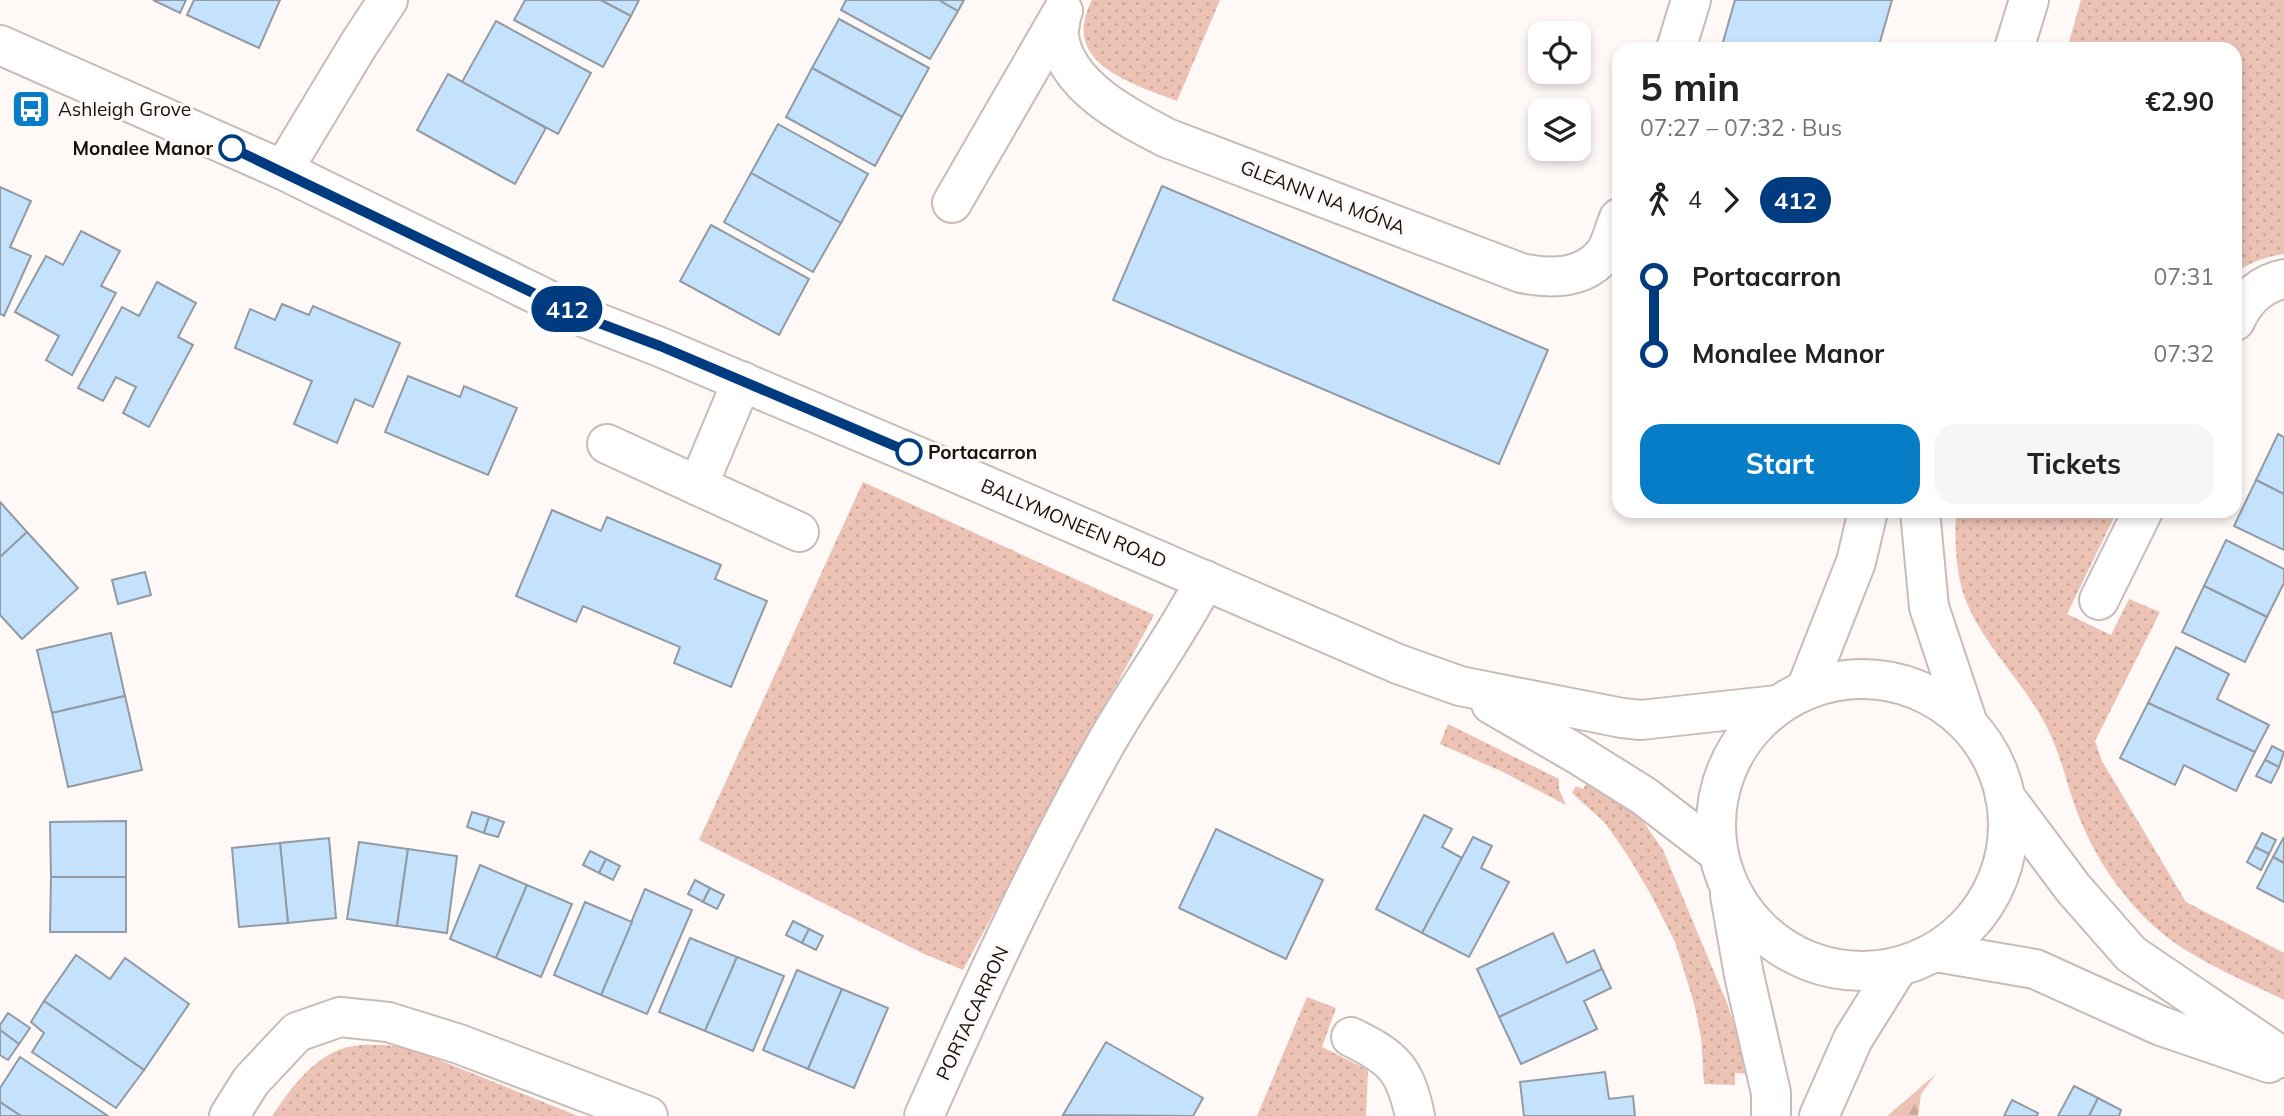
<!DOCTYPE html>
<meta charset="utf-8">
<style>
:root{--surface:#fff;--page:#f6f6f6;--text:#222;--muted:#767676;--accent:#067dc6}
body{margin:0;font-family:Mulish,sans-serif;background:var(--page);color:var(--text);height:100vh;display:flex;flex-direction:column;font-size:26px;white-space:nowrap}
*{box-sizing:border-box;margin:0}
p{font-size:23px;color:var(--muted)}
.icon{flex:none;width:38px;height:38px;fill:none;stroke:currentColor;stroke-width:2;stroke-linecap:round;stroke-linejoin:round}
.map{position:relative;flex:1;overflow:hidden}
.sheet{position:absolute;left:1612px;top:42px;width:630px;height:476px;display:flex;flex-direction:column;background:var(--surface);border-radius:21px;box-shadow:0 4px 10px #0003}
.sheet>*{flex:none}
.badge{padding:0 14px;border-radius:23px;font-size:24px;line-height:46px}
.tools{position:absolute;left:1528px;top:21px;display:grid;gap:14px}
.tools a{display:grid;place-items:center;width:63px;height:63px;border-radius:14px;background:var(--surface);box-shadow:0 4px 10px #0003;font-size:35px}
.map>.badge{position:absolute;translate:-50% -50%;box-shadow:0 0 0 4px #fff}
.legs{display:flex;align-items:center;gap:10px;height:77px;padding:0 28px;font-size:23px}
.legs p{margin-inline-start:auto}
.overview{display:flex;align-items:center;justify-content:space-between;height:119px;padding:0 28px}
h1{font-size:38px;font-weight:700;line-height:52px}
.button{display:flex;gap:14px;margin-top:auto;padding:14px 28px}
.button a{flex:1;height:80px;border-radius:21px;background:var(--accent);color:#fff;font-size:28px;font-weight:700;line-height:80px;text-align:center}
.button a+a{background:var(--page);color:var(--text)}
ul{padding:0 28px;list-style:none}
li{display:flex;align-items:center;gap:24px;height:77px;font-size:26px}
li i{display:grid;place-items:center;width:10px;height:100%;margin:0 9px;background:currentColor}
li i::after{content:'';width:18px;height:18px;margin:-9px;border:5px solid;border-radius:50%;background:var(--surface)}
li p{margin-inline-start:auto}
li:first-child i{background:linear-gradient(#0000 50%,currentColor 0)}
li:last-child i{background:linear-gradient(currentColor 50%,#0000 0)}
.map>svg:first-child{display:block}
.grass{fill:url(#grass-dots)}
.forest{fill:url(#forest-firs)}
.building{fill:#c5e2fd;stroke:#929ba4;stroke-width:2}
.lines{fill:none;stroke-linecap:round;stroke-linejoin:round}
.minor-casing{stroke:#c9bbb7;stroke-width:42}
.minor{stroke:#fff;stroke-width:38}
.line-1-casing{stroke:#fff;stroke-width:16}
.line-1{stroke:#003b80;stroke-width:10}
.stop-1-dot{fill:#fff;stroke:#003b80;stroke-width:3.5}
.labels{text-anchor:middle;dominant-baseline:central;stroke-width:6;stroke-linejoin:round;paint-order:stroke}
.poi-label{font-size:19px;fill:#171210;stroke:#fef8f7;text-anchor:start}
.stop-label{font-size:19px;font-weight:bold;fill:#171210;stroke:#fef8f7;text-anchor:end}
.street-label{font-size:19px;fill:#171210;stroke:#fef8f7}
</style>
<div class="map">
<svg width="2284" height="1116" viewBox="0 0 2284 1116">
<defs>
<pattern id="grass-dots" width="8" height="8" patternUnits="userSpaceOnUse" patternTransform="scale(1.75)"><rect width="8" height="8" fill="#ecc2b5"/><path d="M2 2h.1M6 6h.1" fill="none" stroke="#caa69b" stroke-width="1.8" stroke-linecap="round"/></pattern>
<pattern id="forest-firs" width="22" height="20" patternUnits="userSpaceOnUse" patternTransform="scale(1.75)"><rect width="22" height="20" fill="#ecc2b5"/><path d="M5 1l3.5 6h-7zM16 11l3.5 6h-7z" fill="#caa69b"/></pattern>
</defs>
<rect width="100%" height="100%" fill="#fef8f7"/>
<g class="grass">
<path d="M 1092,0 L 1220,0 L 1177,101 C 1131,83 1059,63 1092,0 Z"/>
<path d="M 2081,0 L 2284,0 L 2284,254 C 2265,257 2250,262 2235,273 L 2235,49 L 2067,49 Z"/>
<path d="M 863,482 L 1154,615 L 963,970 L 922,953 L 699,840 Z"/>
<path d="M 1956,511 L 2117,511 L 2067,614 L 2111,635 L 2129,599 L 2160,612 L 2095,741 L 2102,761 L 2186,902 L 2284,953 L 2284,1000 C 2254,985 2222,972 2194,955 C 2144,927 2104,876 2082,824 C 2067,790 2062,753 2043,720 C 2020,677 1972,633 1961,585 C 1955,560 1955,536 1956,511 Z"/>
<path d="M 1448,724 L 1559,779 L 1559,789 L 1566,805 L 1503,772 L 1440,744 Z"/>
<path d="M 1590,778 L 1638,814 L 1663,850 L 1727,1003 L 1750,1074 L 1735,1073 L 1735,1085 L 1704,1084 L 1701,1037 L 1694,1003 L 1675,942 L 1650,893 L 1628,856 L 1605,823 L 1572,793 L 1576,786 L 1583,789 Z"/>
<path d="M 1307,997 L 1336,1008 L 1322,1047 L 1368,1070 L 1366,1116 L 1257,1116 Z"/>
<path d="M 382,1045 L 407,1047 L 578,1116 L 272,1116 C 291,1088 317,1051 354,1046 C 363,1044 373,1045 382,1045 Z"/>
</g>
<path class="forest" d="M 1936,1074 L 1921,1094 L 1918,1116 L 1887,1116 Z"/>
<g class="building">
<path d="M 153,0 L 186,0 L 180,13 Z"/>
<path d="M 194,0 L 280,0 L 259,48 L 187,15 Z"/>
<path d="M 525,0 L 601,0 L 631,16 L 603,67 L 514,20 Z"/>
<path d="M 601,0 L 639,0 L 631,16 Z"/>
<path d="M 846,0 L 939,0 L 958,11 L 930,59 L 841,10 Z"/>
<path d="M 939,0 L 964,0 L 958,11 Z"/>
<path d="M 1735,0 L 1892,0 L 1878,49 L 1721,49 Z"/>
<path d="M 839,19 L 929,68 L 902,117 L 812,68 Z"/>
<path d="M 496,21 L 591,73 L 558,134 L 462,82 Z"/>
<path d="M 812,68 L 902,117 L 875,166 L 786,117 Z"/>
<path d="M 448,74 L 546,128 L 515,184 L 417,130 Z"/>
<path d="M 778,124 L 868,174 L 841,223 L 751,173 Z"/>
<path d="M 751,173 L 841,223 L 813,272 L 724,222 Z"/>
<path d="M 1162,186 L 1548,350 L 1499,464 L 1113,300 Z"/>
<path d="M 0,187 L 31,201 L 10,247 L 31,256 L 4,316 L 0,314 Z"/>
<path d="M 711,225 L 809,279 L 779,335 L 680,281 Z"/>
<path d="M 81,231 L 120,251 L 101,286 L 116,293 L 72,375 L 46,360 L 59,336 L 15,312 L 46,256 L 63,265 Z"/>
<path d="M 157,282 L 196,303 L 178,337 L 193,345 L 149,427 L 123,413 L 136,387 L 116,377 L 103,401 L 78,388 L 122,307 L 139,316 Z"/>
<path d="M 282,304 L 309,315 L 313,306 L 400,343 L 373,407 L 355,399 L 337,443 L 294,424 L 312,381 L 235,348 L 250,309 L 275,320 Z"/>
<path d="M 408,376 L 460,397 L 464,386 L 517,408 L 488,475 L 385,432 Z"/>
<path d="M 2278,434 L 2284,437 L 2284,494 L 2256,480 Z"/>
<path d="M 2256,480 L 2284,494 L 2284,550 L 2234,526 Z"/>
<path d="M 0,502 L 27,532 L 0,557 Z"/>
<path d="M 552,510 L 601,531 L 607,517 L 721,565 L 715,579 L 767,601 L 731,687 L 674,663 L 680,647 L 583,606 L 576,622 L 516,596 Z"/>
<path d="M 27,532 L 78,588 L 22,639 L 0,615 L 0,557 Z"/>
<path d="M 2226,540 L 2284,569 L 2284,583 L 2267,617 L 2204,586 Z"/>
<path d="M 145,572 L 151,595 L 118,604 L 112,580 Z"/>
<path d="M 2204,586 L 2267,617 L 2245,662 L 2182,632 Z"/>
<path d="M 111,633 L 125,696 L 52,713 L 37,650 Z"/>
<path d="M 2176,647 L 2229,674 L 2217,699 L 2269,725 L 2255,752 L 2148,703 Z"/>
<path d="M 125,696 L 142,770 L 68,787 L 52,713 Z"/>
<path d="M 2148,703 L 2255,752 L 2236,791 L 2184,765 L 2175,785 L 2120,758 Z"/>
<path d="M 2272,746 L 2284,752 L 2279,767 L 2265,760 Z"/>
<path d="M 2265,760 L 2279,767 L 2271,783 L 2256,776 Z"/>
<path d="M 472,812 L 489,817 L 484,833 L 467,827 Z"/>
<path d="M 1424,815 L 1452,829 L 1442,847 L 1462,858 L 1422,933 L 1376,909 Z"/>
<path d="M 489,817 L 504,822 L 498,837 L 484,833 Z"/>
<path d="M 126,821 L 126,877 L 51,877 L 50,822 Z"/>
<path d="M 1216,829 L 1323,880 L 1286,959 L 1179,908 Z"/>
<path d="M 2262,833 L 2276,840 L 2269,854 L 2255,847 Z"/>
<path d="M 1473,837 L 1492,846 L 1481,868 L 1509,882 L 1469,957 L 1422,933 Z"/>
<path d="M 2284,837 L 2284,863 L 2273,857 Z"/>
<path d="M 329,838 L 336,918 L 288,923 L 280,843 Z"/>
<path d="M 359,842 L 408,849 L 397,926 L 347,919 Z"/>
<path d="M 280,843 L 288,923 L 239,927 L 232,848 Z"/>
<path d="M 2255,847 L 2269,854 L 2261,870 L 2247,862 Z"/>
<path d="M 408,849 L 457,856 L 447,933 L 397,926 Z"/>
<path d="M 590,851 L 606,859 L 599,873 L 583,865 Z"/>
<path d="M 2273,857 L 2284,863 L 2284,902 L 2257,888 Z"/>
<path d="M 606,859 L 620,866 L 613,880 L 599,873 Z"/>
<path d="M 480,865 L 527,885 L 496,958 L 450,939 Z"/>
<path d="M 51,877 L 126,877 L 126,932 L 50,932 Z"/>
<path d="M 695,880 L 710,888 L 703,902 L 688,894 Z"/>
<path d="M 527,885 L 572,904 L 541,977 L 496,958 Z"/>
<path d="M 710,888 L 724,895 L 717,909 L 703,902 Z"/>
<path d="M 645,889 L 692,910 L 647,1014 L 601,995 Z"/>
<path d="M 585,902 L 632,922 L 601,995 L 554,975 Z"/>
<path d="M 793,921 L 809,929 L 802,943 L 786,935 Z"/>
<path d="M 809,929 L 823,936 L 816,950 L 802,943 Z"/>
<path d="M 1553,933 L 1567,963 L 1594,950 L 1602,969 L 1499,1017 L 1477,969 Z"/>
<path d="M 690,938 L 737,957 L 705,1031 L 659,1012 Z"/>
<path d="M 76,955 L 110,979 L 125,958 L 189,1004 L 144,1070 L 44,1001 Z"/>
<path d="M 737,957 L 784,976 L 753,1051 L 705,1031 Z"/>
<path d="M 1602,969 L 1611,988 L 1584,1001 L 1597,1029 L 1521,1064 L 1499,1017 Z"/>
<path d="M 797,970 L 842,989 L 808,1069 L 763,1050 Z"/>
<path d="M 842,989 L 888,1008 L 854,1088 L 808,1069 Z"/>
<path d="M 44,1001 L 144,1070 L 116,1108 L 32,1052 L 44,1033 L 31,1022 Z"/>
<path d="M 8,1013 L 30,1028 L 19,1044 L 0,1030 L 0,1025 Z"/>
<path d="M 0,1030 L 19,1044 L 8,1060 L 0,1055 Z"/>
<path d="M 1106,1042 L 1203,1098 L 1193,1116 L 1063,1115 Z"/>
<path d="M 20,1057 L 108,1116 L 21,1116 L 0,1102 L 0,1088 Z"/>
<path d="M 1605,1072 L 1609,1099 L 1633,1096 L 1635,1116 L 1524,1116 L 1520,1082 Z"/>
<path d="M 2074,1086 L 2098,1098 L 2089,1116 L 2058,1116 Z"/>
<path d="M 2098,1098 L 2121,1110 L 2119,1116 L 2089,1116 Z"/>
<path d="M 2012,1100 L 2038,1113 L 2037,1116 L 2004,1116 Z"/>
<path d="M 0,1102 L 21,1116 L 0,1116 Z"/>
</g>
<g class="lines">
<g class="minor-casing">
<g id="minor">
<path d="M 1061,15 C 1061,21 1058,30 1059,36 C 1065,86 1128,118 1167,138 L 1521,273 C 1550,279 1583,280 1604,254 C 1611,245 1614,229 1619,218"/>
<path d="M 0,45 L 283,170 L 583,317 L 660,347 L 917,456 L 1398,664 L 1460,686 L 1622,718 L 1641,720 L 1777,705"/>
<path d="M 1676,49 L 1691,0"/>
<path d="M 2014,49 L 2029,0"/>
<path d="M 283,170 L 359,44 L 388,0"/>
<path d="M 952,203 L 1063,11"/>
<path d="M 2235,321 C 2245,299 2260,284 2284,279"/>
<path d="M 607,444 L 799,532"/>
<path d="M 698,486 L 742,381"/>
<path d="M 1920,511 L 1929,607 L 1968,724"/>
<path d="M 2099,600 L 2143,511"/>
<circle cx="1862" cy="825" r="146"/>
<path d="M 1806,689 L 1856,562 L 1868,511"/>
<path d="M 1491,704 L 1577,754 L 1644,796 L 1717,852"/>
<path d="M 2005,797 L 2073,888 L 2131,954 L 2284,1058"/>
<path d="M 1730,895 L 1744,975 L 1771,1093 L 1771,1116"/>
<path d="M 1936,952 L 2035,969 L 2161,1026 L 2269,1063"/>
<path d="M 1351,1037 C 1394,1058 1405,1069 1415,1116"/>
<path d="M 229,1116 L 251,1081 L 297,1032 L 340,1017 L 388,1022 L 459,1044 L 648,1116"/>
<path d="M 924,1116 C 980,990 1038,864 1106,743 C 1137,688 1176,637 1205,580"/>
<path d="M 1819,1116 L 1853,1039 L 1898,967"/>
</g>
</g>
<use href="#minor" class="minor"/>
</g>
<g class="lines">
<g class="line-1-casing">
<path id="line-1" d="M 232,148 L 583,317 L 660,346 L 909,452"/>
</g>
<use href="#line-1" class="line-1"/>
</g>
<defs>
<g id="bus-square" transform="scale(2.0125)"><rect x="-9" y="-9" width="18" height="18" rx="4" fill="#067dc6" stroke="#fef8f7"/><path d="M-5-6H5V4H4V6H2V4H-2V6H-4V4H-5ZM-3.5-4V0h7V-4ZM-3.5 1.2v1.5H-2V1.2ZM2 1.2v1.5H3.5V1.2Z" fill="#fff"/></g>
</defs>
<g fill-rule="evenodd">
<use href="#bus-square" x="31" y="109"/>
</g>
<g class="stop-1-dot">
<circle cx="232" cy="148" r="12"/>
<circle cx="909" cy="452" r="12"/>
</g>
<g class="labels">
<g class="poi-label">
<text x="58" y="109">Ashleigh Grove</text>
</g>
<g class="stop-label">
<text x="213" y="148">Monalee Manor</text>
<text x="928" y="452" text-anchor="start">Portacarron</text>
</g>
<g class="street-label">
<text transform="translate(1323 197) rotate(21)">GLEANN NA MÓNA</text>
<text transform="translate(1074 523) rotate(23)">BALLYMONEEN ROAD</text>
<text transform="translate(972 1013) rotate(-65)">PORTACARRON</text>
</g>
</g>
</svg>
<div class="tools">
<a><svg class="icon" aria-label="locate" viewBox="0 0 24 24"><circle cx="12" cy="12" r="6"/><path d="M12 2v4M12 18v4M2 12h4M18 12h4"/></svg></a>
<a><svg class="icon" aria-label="layers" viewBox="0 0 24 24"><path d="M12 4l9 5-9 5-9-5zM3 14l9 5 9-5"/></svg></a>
</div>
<b class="badge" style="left:567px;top:309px;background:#003b80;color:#fff">412</b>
<section class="sheet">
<div class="overview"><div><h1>5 min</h1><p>07:27 – 07:32 · Bus</p></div><b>€2.90</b></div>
<div class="legs"><svg class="icon" aria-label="walk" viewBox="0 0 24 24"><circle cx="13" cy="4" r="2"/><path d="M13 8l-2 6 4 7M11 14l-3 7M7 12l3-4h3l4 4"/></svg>4<svg class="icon" aria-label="forward" viewBox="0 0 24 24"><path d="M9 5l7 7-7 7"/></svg><b class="badge" style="background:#003b80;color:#fff">412</b></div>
<ul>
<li><i style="color:#003b80"></i><b>Portacarron</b><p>07:31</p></li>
<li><i style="color:#003b80"></i><b>Monalee Manor</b><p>07:32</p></li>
</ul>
<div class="button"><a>Start</a><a>Tickets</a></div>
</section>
</div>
